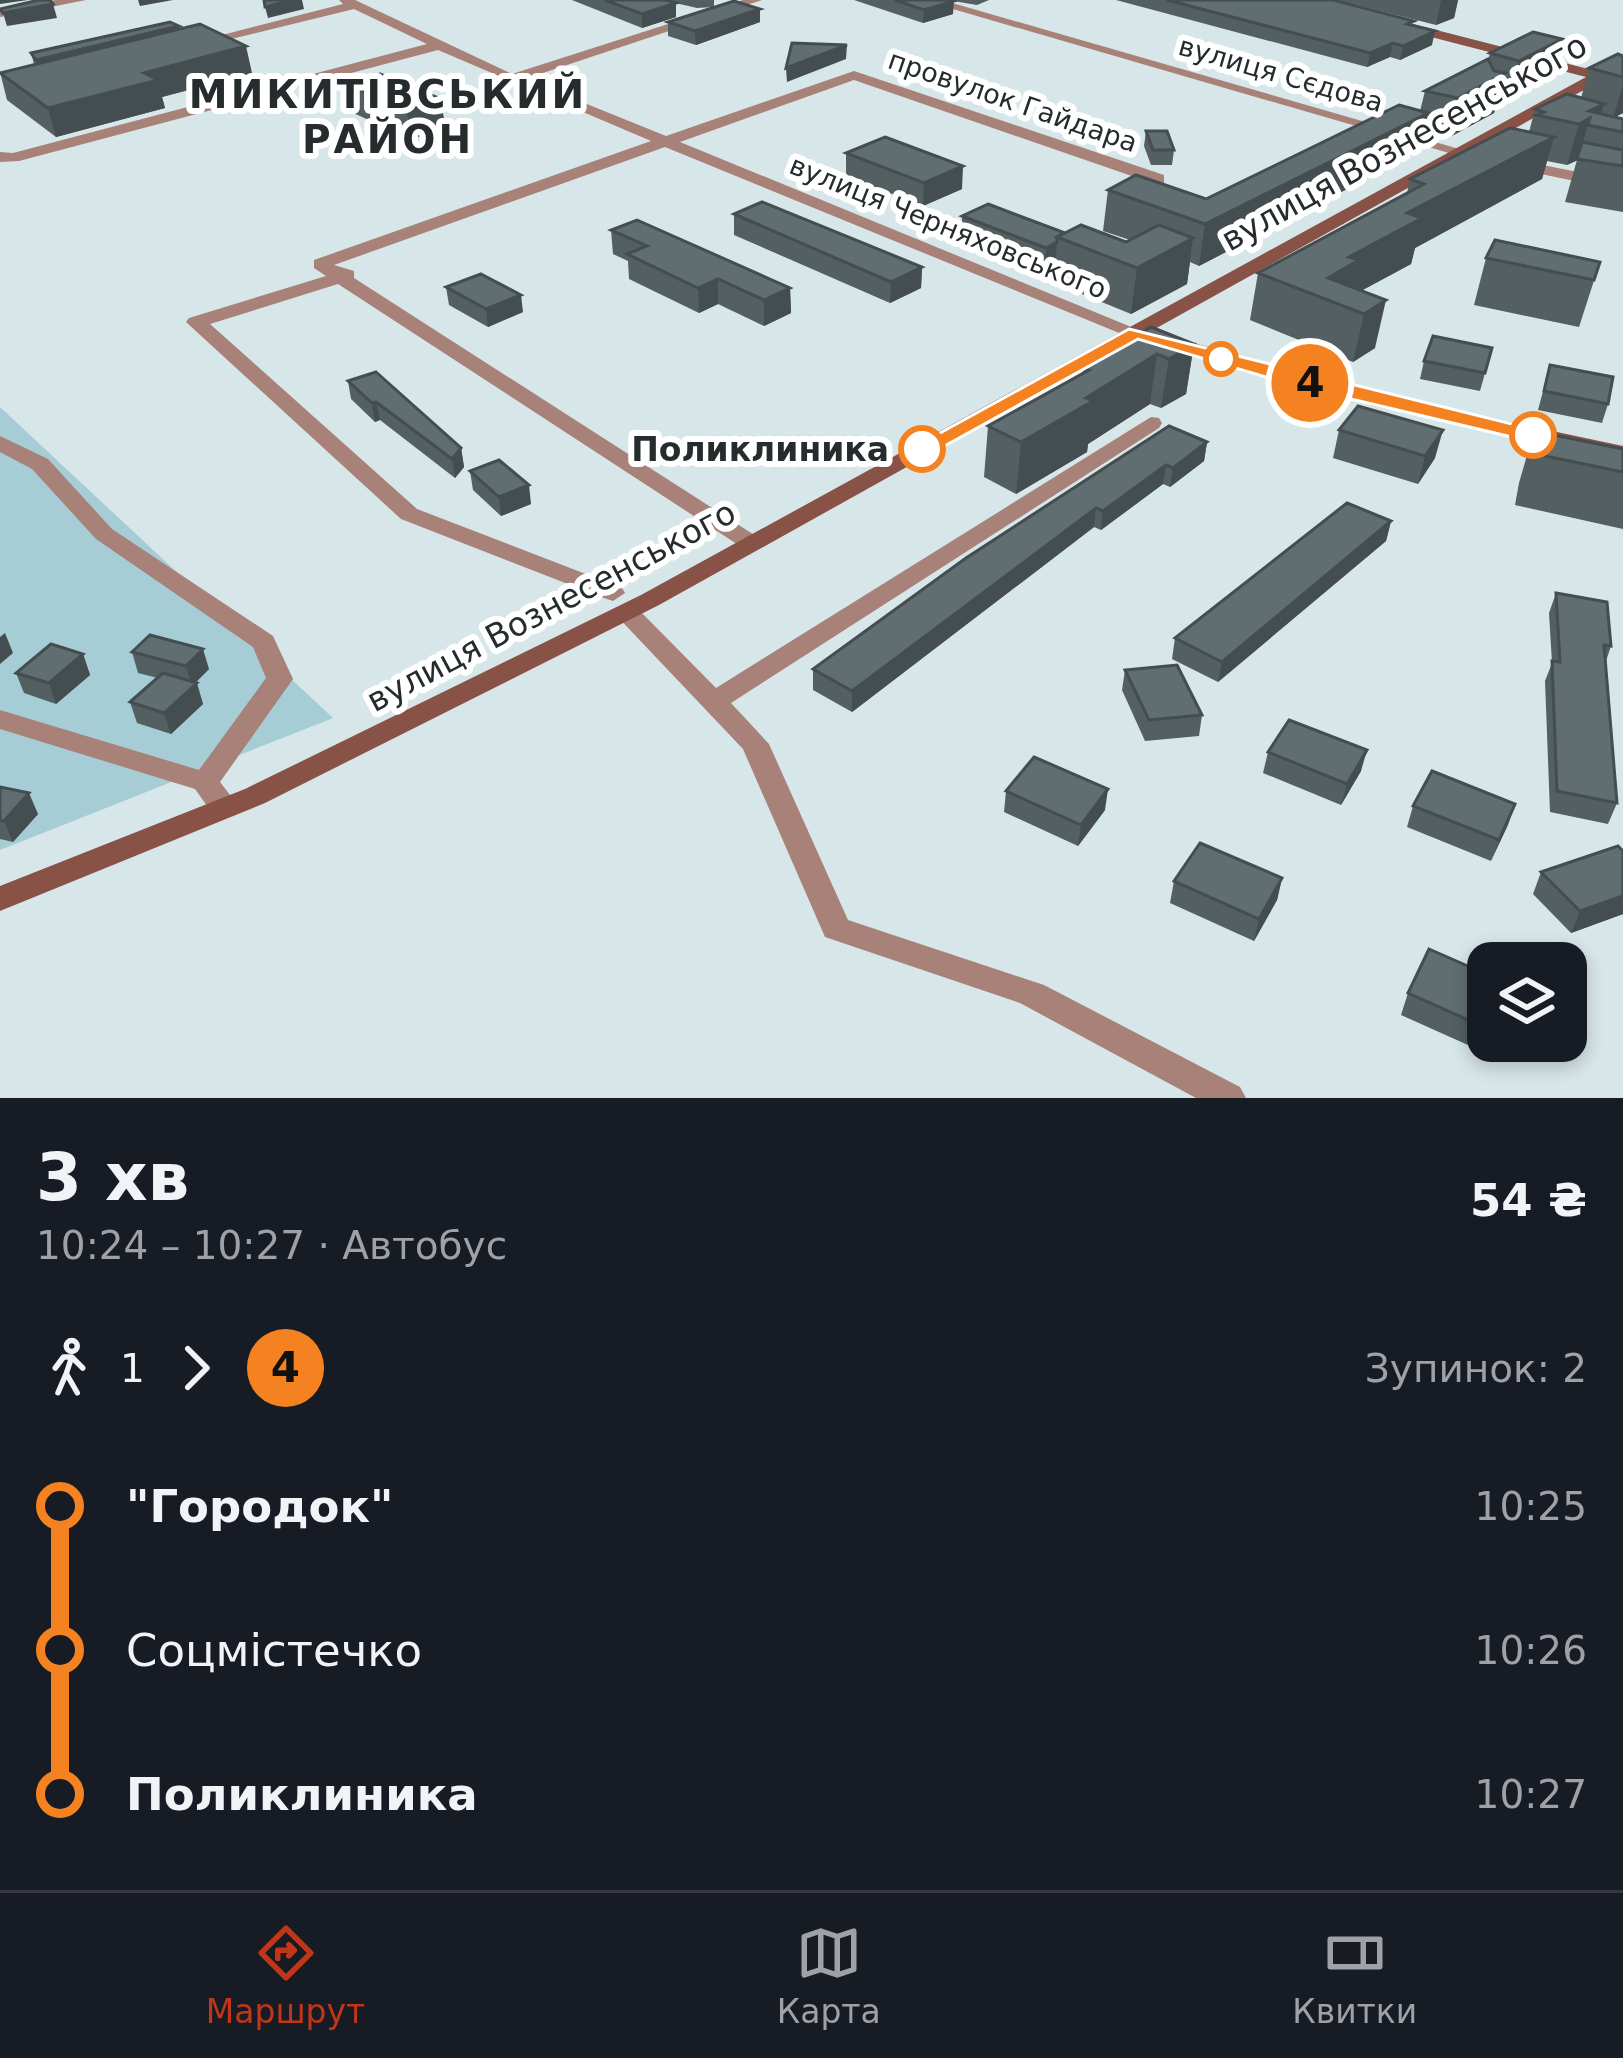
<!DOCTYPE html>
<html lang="uk">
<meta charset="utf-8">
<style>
:root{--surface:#171b24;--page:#242831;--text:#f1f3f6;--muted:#9ea1a6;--line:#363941;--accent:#c13619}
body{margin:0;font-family:"DejaVu Sans",sans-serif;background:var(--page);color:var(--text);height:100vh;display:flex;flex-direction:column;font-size:45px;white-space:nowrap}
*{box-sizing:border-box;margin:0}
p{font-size:39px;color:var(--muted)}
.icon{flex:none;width:66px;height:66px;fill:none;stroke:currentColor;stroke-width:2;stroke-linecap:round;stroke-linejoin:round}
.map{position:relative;height:1098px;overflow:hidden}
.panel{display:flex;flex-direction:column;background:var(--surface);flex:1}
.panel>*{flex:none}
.badge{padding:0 24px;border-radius:39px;font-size:42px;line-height:78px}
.fabs{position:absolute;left:1467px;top:942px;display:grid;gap:24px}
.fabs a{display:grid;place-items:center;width:120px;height:120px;border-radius:24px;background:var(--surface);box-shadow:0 6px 18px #0003;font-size:60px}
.map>.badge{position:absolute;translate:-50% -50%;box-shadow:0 0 0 6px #fff}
.legs{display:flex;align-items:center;gap:18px;height:132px;padding:0 36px;font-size:39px}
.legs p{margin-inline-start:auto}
.summary{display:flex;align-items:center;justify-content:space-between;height:204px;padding:0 36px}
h1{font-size:66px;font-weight:600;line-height:90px}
ul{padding:0 36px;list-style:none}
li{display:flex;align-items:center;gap:42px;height:144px;font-size:45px}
li i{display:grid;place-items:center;width:18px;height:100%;margin:0 15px;background:currentColor}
li i::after{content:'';width:30px;height:30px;margin:-15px;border:9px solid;border-radius:50%;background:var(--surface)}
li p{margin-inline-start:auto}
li:first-child i{background:linear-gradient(#0000 50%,currentColor 0)}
li:last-child i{background:linear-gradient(currentColor 50%,#0000 0)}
.tab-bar{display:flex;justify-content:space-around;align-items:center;height:168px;border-top:3px solid var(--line);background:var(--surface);font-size:33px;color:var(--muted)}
.tab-bar a{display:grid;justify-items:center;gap:6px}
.tab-bar .selected{color:var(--accent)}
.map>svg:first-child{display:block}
.green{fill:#a6cdd5}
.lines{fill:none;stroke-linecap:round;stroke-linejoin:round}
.street{fill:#a88178;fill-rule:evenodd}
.secondary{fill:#895246;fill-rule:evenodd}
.wall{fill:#535f61}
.shaded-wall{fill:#444d4f}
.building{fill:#616e71;stroke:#444d4f;stroke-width:3}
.line-1{fill:#f58220;stroke:#fff;stroke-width:3}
.stop-1-dot{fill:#fff;stroke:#f58220;stroke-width:6}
.labels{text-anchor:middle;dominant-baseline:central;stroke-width:12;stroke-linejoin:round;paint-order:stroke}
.far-street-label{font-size:27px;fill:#262c2d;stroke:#fff}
.street-label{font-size:33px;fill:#262c2d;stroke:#fff}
.stop-label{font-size:33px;font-weight:bold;fill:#262c2d;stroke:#fff;text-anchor:end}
.far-district-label{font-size:39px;font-weight:bold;letter-spacing:3px;fill:#262c2d;stroke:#fff}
</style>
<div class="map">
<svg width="1623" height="1098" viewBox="0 0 1623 1098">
<rect width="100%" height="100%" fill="#d7e6e9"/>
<path class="green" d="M 0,407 L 333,718 L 0,850 Z"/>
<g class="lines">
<g class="street">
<path d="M 56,0 L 86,0 L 0,17 L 0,9 Z"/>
<path d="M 339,0 L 355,0 L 512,74 L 743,0 L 762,0 L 525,79 L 666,136 L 854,71 L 1164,175 L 1164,183 L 1152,183 L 854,80 L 680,142 L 1146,333 L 1136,339 L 1129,337 L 665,147 L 334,265 L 354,271 L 354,278 L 759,538 L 763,543 L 759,548 L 743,548 L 338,284 L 210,324 L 417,509 L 622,588 L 625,593 L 613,601 L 604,598 L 401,519 L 186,322 L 189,318 L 326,276 L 314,268 L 314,260 L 651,141 L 438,50 L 19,161 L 0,162 L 0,152 L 13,153 L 427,44 L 354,9 L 194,48 L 187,44 L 343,4 Z"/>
<path d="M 922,0 L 942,0 L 1487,157 L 1473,160 Z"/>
<path d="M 1513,159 L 1623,181 L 1623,191 L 1507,167 L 1505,164 Z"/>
<path d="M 1151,417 L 1159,418 L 1162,423 L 1159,428 L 731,703 L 769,744 L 848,920 L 1044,985 L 1240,1087 L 1246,1098 L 1196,1098 L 1020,1003 L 825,937 L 743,749 L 613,612 L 626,604 L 635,606 L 716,688 Z"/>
<path d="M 0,436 L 48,459 L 112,529 L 273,636 L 293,679 L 220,782 L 240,808 L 235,815 C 214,822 207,805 195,789 L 0,729 L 0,710 L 199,770 L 266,678 L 253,647 L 96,539 L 32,469 L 0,452 Z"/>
</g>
<g class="secondary">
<path d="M 1405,22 L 1596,71 L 1623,58 L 1623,68 L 1611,75 L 1623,78 L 1623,86 L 1600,81 L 659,605 L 265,803 L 0,911 L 0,886 L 245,789 L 641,595 L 1586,77 L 1400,29 L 1400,23 Z"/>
<path d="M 1161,334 L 1377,394 L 1623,446 L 1623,460 L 1374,406 L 1154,344 L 1154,336 Z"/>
</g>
</g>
<g class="wall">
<path d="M 572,0 L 714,0 L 714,7 L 697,8 L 671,2 L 676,17 L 642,28 Z"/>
<path d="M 854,0 L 989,0 L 977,5 L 953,1 L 953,14 L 923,23 Z"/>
<path d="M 1116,0 L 1333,0 L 1413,25 L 1432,45 L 1400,60 L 1390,57 L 1367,67 Z"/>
<path d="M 1337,0 L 1458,0 L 1454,18 L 1436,25 Z"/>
<path d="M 760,9 L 760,22 L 696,45 L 668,36 L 668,22 Z"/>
<path d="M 179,26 L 180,29 L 252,73 L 162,97 L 165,108 L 56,137 L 7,100 L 0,72 L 34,64 L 31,53 Z"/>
<path d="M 1533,32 L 1551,77 L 1509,100 L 1499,97 L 1494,113 L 1448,138 L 1424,133 L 1420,151 L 1199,266 L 1190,262 L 1187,284 L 1131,314 L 1053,282 L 1055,267 L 1044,273 L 961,241 L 962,216 L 1126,242 L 1130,240 L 1103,231 L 1108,190 L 1206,199 L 1420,111 L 1425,91 L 1488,61 L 1490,53 Z"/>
<path d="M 1623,56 L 1623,113 L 1615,117 L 1623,119 L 1623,212 L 1565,202 L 1577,160 L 1567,165 L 1547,161 L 1542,179 L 1415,248 L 1411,264 L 1361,291 L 1375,348 L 1353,362 L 1250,320 L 1258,273 L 1407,193 L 1410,179 L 1529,132 L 1535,109 L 1581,98 L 1589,68 Z"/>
<path d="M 346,84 L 441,99 L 445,128 L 411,139 L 351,112 Z"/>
<path d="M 1146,131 L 1174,150 L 1172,165 L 1151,165 L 1144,146 Z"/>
<path d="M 846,153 L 962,189 L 923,206 L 846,176 Z"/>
<path d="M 734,214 L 922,267 L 921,288 L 890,303 L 734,235 Z"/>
<path d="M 611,230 L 790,288 L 791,313 L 764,326 L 718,304 L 699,313 L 629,279 L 628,261 L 613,254 Z"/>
<path d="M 1486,258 L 1600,262 L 1579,327 L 1474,305 Z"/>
<path d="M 446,287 L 523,312 L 488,327 L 449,305 Z"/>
<path d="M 1194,344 L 1186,394 L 1161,408 L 1150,404 L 1088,444 L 1087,452 L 1016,494 L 984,477 L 988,426 L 1082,374 L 1083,368 Z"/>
<path d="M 1492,348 L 1480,391 L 1420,379 L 1424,361 Z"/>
<path d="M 1550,365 L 1608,404 L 1602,423 L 1538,410 Z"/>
<path d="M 348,381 L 461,448 L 464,467 L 455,478 L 380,420 L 375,422 L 351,399 Z"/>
<path d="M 1339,430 L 1435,458 L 1418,484 L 1333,458 Z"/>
<path d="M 1534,431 L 1623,449 L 1623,529 L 1515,505 L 1519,483 Z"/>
<path d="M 1207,442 L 1204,461 L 1170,487 L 1163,484 L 1101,530 L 1094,527 L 852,712 L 813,690 L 813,669 L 966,558 Z"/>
<path d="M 470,471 L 531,504 L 501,516 L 473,490 Z"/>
<path d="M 1391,521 L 1386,541 L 1218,682 L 1172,659 L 1175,638 Z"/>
<path d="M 1556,593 L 1611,646 L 1606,661 L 1617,803 L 1608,824 L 1550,812 L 1545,681 L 1552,663 L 1549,613 Z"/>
<path d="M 132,652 L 209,669 L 195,683 L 203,704 L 171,734 L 137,723 L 130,702 L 158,678 L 138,673 Z"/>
<path d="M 83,654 L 90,675 L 56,704 L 24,693 L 16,673 Z"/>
<path d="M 1125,670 L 1202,715 L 1199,736 L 1145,741 L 1122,690 Z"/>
<path d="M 1268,752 L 1361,771 L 1341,805 L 1263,773 Z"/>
<path d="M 0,787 L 38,814 L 13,842 L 0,839 Z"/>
<path d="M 1006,791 L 1105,810 L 1078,846 L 1004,812 Z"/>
<path d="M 1515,804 L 1491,861 L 1407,827 L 1413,806 Z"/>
<path d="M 1623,851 L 1623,914 L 1571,933 L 1533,894 L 1541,872 Z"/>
<path d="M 1282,878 L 1277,900 L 1254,941 L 1170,903 L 1174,881 Z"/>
<path d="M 1488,975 L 1488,1041 L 1503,1041 L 1497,1058 L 1401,1015 L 1408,993 Z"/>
</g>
<g class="shaded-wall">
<path d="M 0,0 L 28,0 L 0,4 Z"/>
<path d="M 138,0 L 173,0 L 140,6 Z"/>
<path d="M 293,0 L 302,0 L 304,9 L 268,18 L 265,7 Z"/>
<path d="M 1441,0 L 1458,0 L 1454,18 L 1436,25 Z"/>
<path d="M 954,1 L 953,14 L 923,23 L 924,10 Z"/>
<path d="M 676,3 L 676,17 L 642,28 L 642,14 Z"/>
<path d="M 53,4 L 57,18 L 7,26 L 3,13 Z"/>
<path d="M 760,9 L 760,22 L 696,45 L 695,31 Z"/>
<path d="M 179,26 L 182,39 L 40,74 L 36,60 Z"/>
<path d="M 1435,31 L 1432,45 L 1400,60 L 1403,46 Z"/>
<path d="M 1562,39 L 1551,77 L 1509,100 L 1519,61 Z"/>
<path d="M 1393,43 L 1390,57 L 1367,67 L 1370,53 Z"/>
<path d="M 847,45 L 846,59 L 787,82 L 786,68 Z"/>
<path d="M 246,46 L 252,73 L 162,97 L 165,108 L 56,137 L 48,108 L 144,73 Z"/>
<path d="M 1505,73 L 1494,113 L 1448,138 L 1458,98 Z"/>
<path d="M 1623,85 L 1623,113 L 1613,118 Z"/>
<path d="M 441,99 L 445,128 L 411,139 L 407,110 Z"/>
<path d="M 1604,104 L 1597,127 L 1588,125 L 1578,160 L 1567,165 L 1579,124 L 1589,111 Z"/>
<path d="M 1428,113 L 1420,151 L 1199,266 L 1205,224 Z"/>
<path d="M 1554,137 L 1542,179 L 1415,248 L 1411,264 L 1351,296 L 1328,278 L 1349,257 L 1407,213 Z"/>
<path d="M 963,166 L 962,189 L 923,206 L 924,183 Z"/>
<path d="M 1193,238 L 1187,284 L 1131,314 L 1137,268 Z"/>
<path d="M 1057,242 L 1055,267 L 1044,273 L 1046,248 Z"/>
<path d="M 922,267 L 921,288 L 890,303 L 891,282 Z"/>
<path d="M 718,279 L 718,304 L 699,313 L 698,288 Z"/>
<path d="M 790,288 L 791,313 L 764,326 L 764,300 Z"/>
<path d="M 521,295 L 523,312 L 488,327 L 486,309 Z"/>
<path d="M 1386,300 L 1375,348 L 1353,362 L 1364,314 Z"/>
<path d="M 1194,344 L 1186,394 L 1161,408 L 1169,359 Z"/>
<path d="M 1157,354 L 1150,404 L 1088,444 L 1087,452 L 1016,494 L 1021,442 L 1086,398 Z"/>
<path d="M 376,402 L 380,420 L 375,422 L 372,403 Z"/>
<path d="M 1443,430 L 1435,458 L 1418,484 L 1425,456 Z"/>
<path d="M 1207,442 L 1204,461 L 1170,487 L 1173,468 Z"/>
<path d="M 461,448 L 464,467 L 455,478 L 452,459 Z"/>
<path d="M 1166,465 L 1163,484 L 1101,530 L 1103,511 Z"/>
<path d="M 529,485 L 531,504 L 501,516 L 499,497 Z"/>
<path d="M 1096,508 L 1094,527 L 852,712 L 852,691 Z"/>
<path d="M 1391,521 L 1386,541 L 1218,682 L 1222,662 Z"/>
<path d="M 5,633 L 13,653 L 0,664 L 0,637 Z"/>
<path d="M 203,649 L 209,669 L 192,686 L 186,666 Z"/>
<path d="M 83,654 L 90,675 L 56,704 L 49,683 Z"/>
<path d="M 197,683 L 203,704 L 171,734 L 164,713 Z"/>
<path d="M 1367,750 L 1361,771 L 1341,805 L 1347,784 Z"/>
<path d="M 1108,789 L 1105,810 L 1078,846 L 1081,825 Z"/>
<path d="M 29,793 L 38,814 L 13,842 L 4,821 Z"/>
<path d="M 1515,804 L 1508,825 L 1491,861 L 1499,840 Z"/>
<path d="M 1282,878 L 1277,900 L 1254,941 L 1259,919 Z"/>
<path d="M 1623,896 L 1623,914 L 1571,933 L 1580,911 Z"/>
</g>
<g class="building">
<path d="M 39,0 L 50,0 L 53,4 L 3,13 L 0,9 Z"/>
<path d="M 264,0 L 293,0 L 265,7 Z"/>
<path d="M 605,0 L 666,0 L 676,3 L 642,14 Z"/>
<path d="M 895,0 L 952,0 L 954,1 L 924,10 Z"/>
<path d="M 1167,0 L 1333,0 L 1414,21 L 1407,24 L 1435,31 L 1403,46 L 1393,43 L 1370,53 Z"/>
<path d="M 734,1 L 760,9 L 695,31 L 668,22 Z"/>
<path d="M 170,22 L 179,26 L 36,60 L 31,53 Z"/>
<path d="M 200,24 L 246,46 L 144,73 L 158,80 L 48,108 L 0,73 Z"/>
<path d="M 1533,32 L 1562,39 L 1519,61 L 1490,53 Z"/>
<path d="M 792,43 L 847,45 L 786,68 Z"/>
<path d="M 1618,54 L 1623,56 L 1623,77 L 1589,68 Z"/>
<path d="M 1488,59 L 1494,71 L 1505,73 L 1458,98 L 1425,91 Z"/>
<path d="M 380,74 L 441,99 L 407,110 L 346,84 Z"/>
<path d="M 1567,94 L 1604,104 L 1589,111 L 1623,119 L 1623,132 L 1588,125 L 1590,118 L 1579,124 L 1536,115 L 1544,112 L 1535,109 Z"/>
<path d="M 1399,105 L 1428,113 L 1205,224 L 1108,190 L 1136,175 L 1206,199 Z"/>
<path d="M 1510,128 L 1554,137 L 1407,213 L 1422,218 L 1349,257 L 1359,260 L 1328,278 L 1386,300 L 1364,314 L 1258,273 L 1424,184 L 1410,179 Z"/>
<path d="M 1146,131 L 1167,131 L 1174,150 L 1153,150 Z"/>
<path d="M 885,137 L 963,166 L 924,183 L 846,153 Z"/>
<path d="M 1582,142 L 1623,150 L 1623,166 L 1577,159 Z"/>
<path d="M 762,202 L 922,267 L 891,282 L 734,214 Z"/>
<path d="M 988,204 L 1065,233 L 1057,237 L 1057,242 L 1046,248 L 962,216 Z"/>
<path d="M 637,220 L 790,288 L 764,300 L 718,279 L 698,288 L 627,254 L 647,246 L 611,230 Z"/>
<path d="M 1081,225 L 1126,242 L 1159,225 L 1193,238 L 1137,268 L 1057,237 Z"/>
<path d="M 1495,240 L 1600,262 L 1594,280 L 1486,258 Z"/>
<path d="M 481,274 L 521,295 L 486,309 L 446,287 Z"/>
<path d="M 1151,327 L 1194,344 L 1169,359 L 1157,354 L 1086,398 L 1093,401 L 1021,442 L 988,426 L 1089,370 L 1083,368 Z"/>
<path d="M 1433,336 L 1492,348 L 1485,373 L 1424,361 Z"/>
<path d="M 1550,365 L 1613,377 L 1608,404 L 1544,391 Z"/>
<path d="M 376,372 L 461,448 L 452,459 L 376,402 L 372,403 L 348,381 Z"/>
<path d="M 1358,406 L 1443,430 L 1425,456 L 1339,430 Z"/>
<path d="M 1169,426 L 1207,442 L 1173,468 L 1166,465 L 1103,511 L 1096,508 L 852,691 L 813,669 L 966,558 Z"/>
<path d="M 1534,431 L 1623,449 L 1623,472 L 1531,453 Z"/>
<path d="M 499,460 L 529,485 L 499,497 L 470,471 Z"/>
<path d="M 1347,503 L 1391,521 L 1222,662 L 1175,638 Z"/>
<path d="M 1556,593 L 1607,602 L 1611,646 L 1604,645 L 1617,803 L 1557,791 L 1552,661 L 1560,662 Z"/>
<path d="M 150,635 L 203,649 L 186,666 L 132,652 Z"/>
<path d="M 51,644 L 83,654 L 49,683 L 16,673 Z"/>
<path d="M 1177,665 L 1202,715 L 1149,720 L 1125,670 Z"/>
<path d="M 163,673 L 197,683 L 164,713 L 130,702 Z"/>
<path d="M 1289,720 L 1367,750 L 1347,784 L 1268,752 Z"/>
<path d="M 1034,757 L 1108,789 L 1081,825 L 1006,791 Z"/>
<path d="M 1432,771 L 1515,804 L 1499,840 L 1413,806 Z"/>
<path d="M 0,787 L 29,793 L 4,821 L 0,820 Z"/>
<path d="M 1200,843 L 1282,878 L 1259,919 L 1174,881 Z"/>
<path d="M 1618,846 L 1623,851 L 1623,896 L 1580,911 L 1541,872 Z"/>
<path d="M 1429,949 L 1488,975 L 1488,1029 L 1408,993 Z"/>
</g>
<path class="line-1" d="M 1129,329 L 1540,431 L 1543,435 L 1533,442 L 1300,387 L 1138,339 L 930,454 L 915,454 L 911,449 Z"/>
<g class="stop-1-dot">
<circle cx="1221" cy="359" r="15"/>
<circle cx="1533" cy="435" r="21"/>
<circle cx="922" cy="449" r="21"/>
</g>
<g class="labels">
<g class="far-street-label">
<text transform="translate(1281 74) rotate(16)">вулиця Сєдова</text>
<text transform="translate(1013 101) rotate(19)">провулок Гайдара</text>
<text transform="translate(948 227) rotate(22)">вулиця Черняховського</text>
</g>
<g class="street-label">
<text transform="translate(1404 142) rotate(-29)">вулиця Вознесенського</text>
<text transform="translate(551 606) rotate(-28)">вулиця Вознесенського</text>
</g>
<g class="stop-label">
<text x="889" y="449">Поликлиника</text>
</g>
<g class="far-district-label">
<text x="388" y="94">МИКИТІВСЬКИЙ<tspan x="388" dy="45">РАЙОН</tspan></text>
</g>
</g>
</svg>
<div class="fabs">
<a><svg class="icon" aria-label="layers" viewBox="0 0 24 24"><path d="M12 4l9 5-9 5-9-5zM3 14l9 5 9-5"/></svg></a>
</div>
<b class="badge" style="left:1310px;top:383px;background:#f58220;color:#111">4</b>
</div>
<section class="panel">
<div class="summary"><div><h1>3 хв</h1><p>10:24 – 10:27 · Автобус</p></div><b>54 ₴</b></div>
<div class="legs"><svg class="icon" aria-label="walk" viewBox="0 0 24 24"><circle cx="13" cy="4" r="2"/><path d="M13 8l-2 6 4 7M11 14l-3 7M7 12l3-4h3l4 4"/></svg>1<svg class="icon" aria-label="forward" viewBox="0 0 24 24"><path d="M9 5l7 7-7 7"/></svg><b class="badge" style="background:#f58220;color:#111">4</b><p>Зупинок: 2</p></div>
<ul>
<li><i style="color:#f58220"></i><b>&quot;Городок&quot;</b><p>10:25</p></li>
<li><i style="color:#f58220"></i><span>Соцмістечко</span><p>10:26</p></li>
<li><i style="color:#f58220"></i><b>Поликлиника</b><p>10:27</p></li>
</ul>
</section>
<nav class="tab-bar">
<a class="selected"><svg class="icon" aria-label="directions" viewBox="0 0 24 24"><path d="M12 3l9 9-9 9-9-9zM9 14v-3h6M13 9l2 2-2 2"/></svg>Маршрут</a>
<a><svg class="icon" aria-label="map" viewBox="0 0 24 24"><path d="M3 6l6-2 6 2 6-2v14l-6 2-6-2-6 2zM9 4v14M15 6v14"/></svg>Карта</a>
<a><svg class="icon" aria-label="tickets" viewBox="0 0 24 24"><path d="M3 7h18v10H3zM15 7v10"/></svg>Квитки</a>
</nav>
